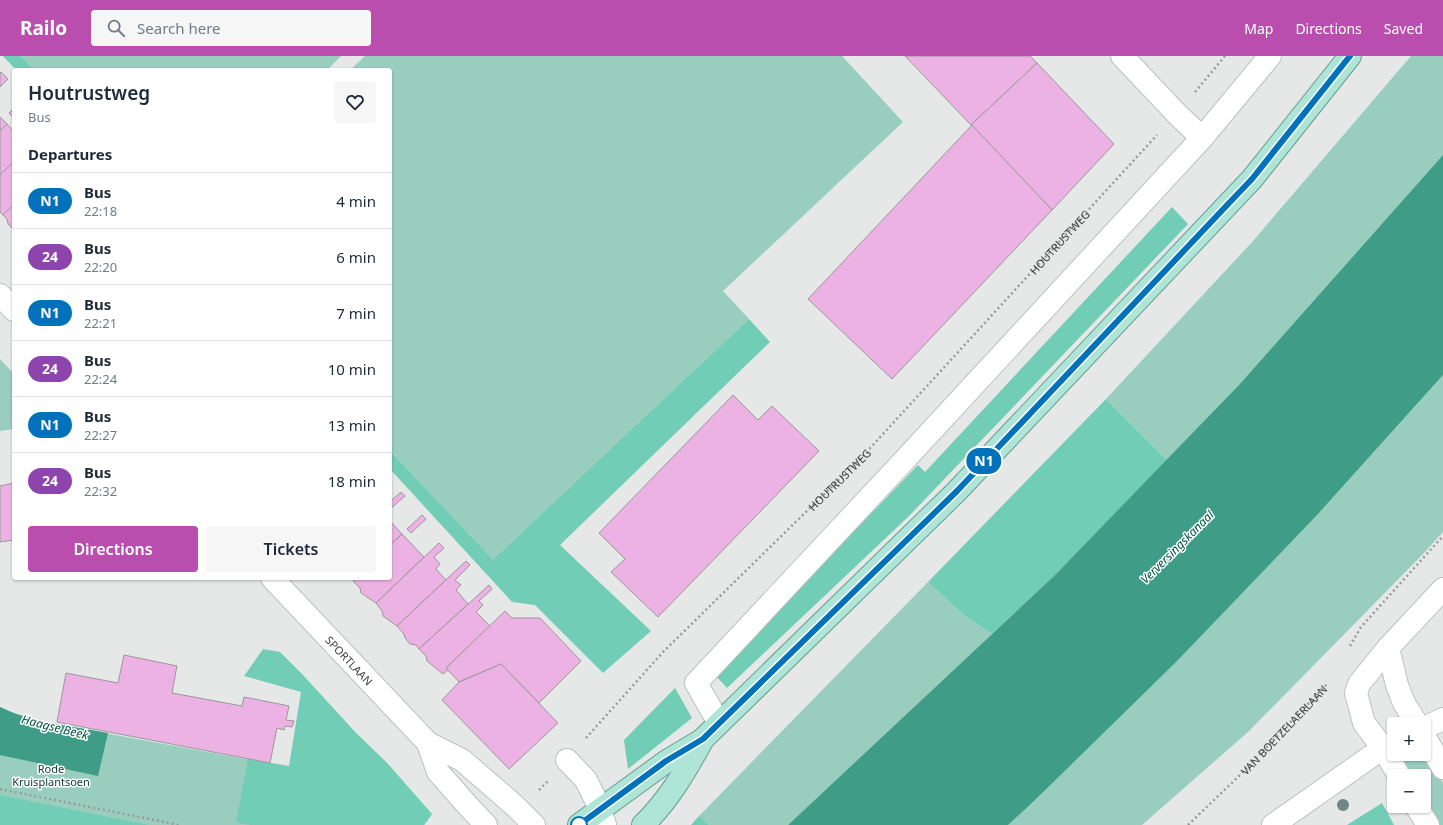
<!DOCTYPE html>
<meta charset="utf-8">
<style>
:root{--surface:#fff;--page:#f6f6f7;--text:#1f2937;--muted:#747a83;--line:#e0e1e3;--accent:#b94eaf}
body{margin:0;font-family:"Noto Sans",sans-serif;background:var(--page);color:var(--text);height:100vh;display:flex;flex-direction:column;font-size:15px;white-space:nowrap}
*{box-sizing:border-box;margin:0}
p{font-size:13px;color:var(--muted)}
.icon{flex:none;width:22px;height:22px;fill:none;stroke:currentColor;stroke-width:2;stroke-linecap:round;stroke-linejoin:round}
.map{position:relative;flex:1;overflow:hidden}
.sheet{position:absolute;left:12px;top:12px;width:380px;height:512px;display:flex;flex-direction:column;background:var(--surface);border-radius:4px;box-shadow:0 1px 3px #0004}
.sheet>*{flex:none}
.badge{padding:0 8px;border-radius:13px;font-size:14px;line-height:26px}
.buttons{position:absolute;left:1387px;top:661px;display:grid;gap:8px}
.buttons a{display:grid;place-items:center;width:44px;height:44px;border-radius:4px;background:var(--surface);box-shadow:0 1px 3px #0004;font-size:20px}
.map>.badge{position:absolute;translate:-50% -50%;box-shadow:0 0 0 2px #fff}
h2{padding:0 16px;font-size:15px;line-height:36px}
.round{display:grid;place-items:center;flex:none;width:42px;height:42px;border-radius:4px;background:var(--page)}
.overview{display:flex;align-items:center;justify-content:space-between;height:68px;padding:0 16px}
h1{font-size:19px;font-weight:600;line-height:30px}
.primary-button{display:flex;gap:8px;margin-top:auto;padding:8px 16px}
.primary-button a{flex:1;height:46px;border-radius:4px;background:var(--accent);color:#fff;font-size:16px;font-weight:600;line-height:46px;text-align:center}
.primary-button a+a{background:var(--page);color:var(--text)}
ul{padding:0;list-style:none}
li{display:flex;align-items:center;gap:12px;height:56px;padding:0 16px;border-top:1px solid var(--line)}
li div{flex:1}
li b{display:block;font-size:15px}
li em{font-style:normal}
li .badge{min-width:44px;font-weight:700;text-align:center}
header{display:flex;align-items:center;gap:24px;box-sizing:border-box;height:56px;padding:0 20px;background:var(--accent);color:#fff}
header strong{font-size:19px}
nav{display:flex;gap:22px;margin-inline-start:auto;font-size:14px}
.search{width:280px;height:36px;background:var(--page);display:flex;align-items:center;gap:10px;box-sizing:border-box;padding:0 14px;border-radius:4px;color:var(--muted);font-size:15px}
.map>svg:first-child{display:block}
.green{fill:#99cebf}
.forest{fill:#72cdb6}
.water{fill:#3f9c87}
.building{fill:#edb2e4;stroke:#9a9799}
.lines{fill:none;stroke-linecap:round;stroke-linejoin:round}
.minor-casing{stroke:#bdc1c0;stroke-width:24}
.major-casing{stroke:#649f90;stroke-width:24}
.path{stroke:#999b9b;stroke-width:2.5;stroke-dasharray:2 3;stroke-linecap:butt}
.minor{stroke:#fff;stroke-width:22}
.major{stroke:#afe5d7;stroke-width:22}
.tree{fill:#6e8782}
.line-casing{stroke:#fff;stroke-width:9}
.line{stroke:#0072bc;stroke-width:6}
.stop-dot{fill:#fff;stroke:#0072bc;stroke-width:2}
.labels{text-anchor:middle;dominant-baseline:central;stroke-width:3;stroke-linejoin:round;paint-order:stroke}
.street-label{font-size:11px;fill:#3b3c3c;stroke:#fff}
.park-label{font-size:11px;fill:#0d382f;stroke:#fff}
.water-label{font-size:12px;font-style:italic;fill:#005244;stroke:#fff}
</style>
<header>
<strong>Railo</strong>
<div class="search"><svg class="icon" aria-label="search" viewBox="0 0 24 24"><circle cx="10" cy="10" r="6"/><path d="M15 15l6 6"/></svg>Search here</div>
<nav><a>Map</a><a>Directions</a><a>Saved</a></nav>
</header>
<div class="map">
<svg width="1443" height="769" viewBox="0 0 1443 769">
<rect width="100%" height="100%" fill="#e5e8e7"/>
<g class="green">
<path d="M 21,0 L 341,0 L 327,14 L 34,14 Z"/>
<path d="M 365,0 L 842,0 L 903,66 L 723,235 L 749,263 L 493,505 L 390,395 L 390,14 L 350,14 Z"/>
<path d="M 1411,0 L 1443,0 L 1443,99 L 1238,330 L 1167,404 L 1106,343 L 1253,185 Z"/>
<path d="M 0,303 L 14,318 L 14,373 L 0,375 Z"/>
<path d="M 1443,319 L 1443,476 L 1424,497 L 1248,676 L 1142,769 L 1008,769 L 1033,746 L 1318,458 Z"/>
<path d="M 928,526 L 965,560 L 992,578 L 788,769 L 709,769 L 699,760 Z"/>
<path d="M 0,651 L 14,658 L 35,664 L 289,711 L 357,678 L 387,707 L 432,758 L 424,769 L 0,769 Z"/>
<path d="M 1426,697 L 1443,727 L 1443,769 L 1437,769 L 1424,745 L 1424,720 L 1410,720 L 1400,701 L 1405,698 Z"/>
</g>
<g class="forest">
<path d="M 3,0 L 21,0 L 34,14 L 16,14 Z"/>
<path d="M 1172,151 L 1188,168 L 909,460 L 727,632 L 715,619 L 918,409 L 925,416 Z"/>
<path d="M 749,263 L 770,286 L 560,489 L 651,575 L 603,617 L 535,549 L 512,546 L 390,413 L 390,395 L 493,504 Z"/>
<path d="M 1106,343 L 1167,404 L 1055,519 L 992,578 L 965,560 L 928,526 Z"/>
<path d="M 263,593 L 280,596 L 303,619 L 357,678 L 387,707 L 432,758 L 424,769 L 250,769 L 236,766 L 248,703 L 289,710 L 301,636 L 244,620 Z"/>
<path d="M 675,632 L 692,662 L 628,713 L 624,684 Z"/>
<path d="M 0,739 L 149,769 L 0,769 Z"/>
<path d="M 1382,747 L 1394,769 L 1347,769 Z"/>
<path d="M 699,760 L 709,769 L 691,769 Z"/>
</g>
<g class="water">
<path d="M 1443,99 L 1443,319 L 1318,458 L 1177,605 L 1033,746 L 1008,769 L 788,769 L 1055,519 L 1238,330 Z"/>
<path d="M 0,651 C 33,667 72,670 108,677 L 98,720 L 0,699 Z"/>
</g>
<g class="building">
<path d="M 905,0 L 1030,0 L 1037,7 L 971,69 Z"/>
<path d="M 1037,7 L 1114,88 L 1052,154 L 971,69 Z"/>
<path d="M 1,16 L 8,23 L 0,31 L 0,17 Z"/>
<path d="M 14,52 L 14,62 L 9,57 Z"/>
<path d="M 0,61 L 7,68 L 0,75 Z"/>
<path d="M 7,68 L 14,76 L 14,105 L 0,119 L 0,75 Z"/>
<path d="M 972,69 L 1052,154 L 892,323 L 808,243 Z"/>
<path d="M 14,105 L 14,148 L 3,159 L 0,156 L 0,119 Z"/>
<path d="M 14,148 L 14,174 L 8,168 L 7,163 L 3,159 Z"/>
<path d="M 733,339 L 758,364 L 772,350 L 819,395 L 658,561 L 611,516 L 625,503 L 599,477 Z"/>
<path d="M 14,427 L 14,484 L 0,486 L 0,430 Z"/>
<path d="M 401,436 L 405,440 L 390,453 L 390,446 Z"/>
<path d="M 422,459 L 426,463 L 411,477 L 407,473 Z"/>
<path d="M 390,465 L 402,478 L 390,489 Z"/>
<path d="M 402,478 L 424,501 L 376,547 L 361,537 L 360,532 L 353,525 L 356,522 L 390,522 L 390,489 Z"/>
<path d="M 439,487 L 444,492 L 434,501 L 440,508 L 436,513 L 446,524 L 397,570 L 383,560 L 382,555 L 376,547 Z"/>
<path d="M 466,505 L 470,509 L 455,524 L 461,529 L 456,534 L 468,548 L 419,593 L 416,589 L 410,588 L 405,582 L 404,578 L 397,570 Z"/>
<path d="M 489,529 L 492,533 L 479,545 L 483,549 L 476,556 L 490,570 L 450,608 L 446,612 L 448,614 L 443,618 L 427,605 L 426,600 L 419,593 Z"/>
<path d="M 505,555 L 512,562 L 540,562 L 581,605 L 539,647 L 501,608 L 459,626 L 446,612 Z"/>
<path d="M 124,599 L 177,610 L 172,637 L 242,650 L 244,641 L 289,650 L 286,664 L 294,665 L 292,671 L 285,670 L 284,674 L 277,672 L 270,707 L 57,666 L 66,617 L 118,627 Z"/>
<path d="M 501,608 L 558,667 L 509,713 L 442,644 L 459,626 Z"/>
</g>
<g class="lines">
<g class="minor-casing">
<g id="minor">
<path d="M 1122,0 L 1177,58 L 1202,82"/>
<path d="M 0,239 L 14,254"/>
<path id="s3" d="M 272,522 L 428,687 L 462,704 L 515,750 L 534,769"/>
<path d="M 1388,592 L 1397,629 L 1404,647 L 1417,668"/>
<path d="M 719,667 L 696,627 L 899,410 L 1202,82 L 1270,0"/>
<path d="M 1424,672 L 1443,663"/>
<path d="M 1424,680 L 1443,712"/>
<path d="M 428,687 L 438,716 L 469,751 L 486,769"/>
<path d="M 567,704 L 586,724 L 600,753 L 605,769"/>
<path d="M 1399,720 L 1383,692 L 1364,667 L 1356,637 L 1359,628 L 1388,592 L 1443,533"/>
<path d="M 1416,750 L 1428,769"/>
<path d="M 1273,769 L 1383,692 L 1394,687"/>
</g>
</g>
<g class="major-casing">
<g id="major">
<path d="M 579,769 L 667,705 L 702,684"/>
<path d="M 643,769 C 669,744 686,714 703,683 L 957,435 L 1252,123 L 1350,0"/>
</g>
</g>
<g class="path">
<path d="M 1195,36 L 1225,0"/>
<path d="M 1350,590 L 1361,571 L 1443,480"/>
<path id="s1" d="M 586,682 L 663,596 L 861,402 L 1157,79"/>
<path d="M 0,733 L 179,769"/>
<path d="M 539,734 L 548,725"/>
<path id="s2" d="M 1188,769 L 1240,719 L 1327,628"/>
</g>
<use href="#minor" class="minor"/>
<use href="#major" class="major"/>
</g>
<circle class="tree" cx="1343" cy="749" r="6"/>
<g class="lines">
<g class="line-casing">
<path id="line" d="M 579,769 L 666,705 L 703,683 L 957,435 L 1230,146 L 1252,123 L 1350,0"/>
</g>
<use href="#line" class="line"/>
</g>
<circle class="stop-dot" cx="579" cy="769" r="8"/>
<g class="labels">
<g class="street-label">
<text stroke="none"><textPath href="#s1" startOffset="686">HOUTRUSTWEG</textPath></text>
<text stroke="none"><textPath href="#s1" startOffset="362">HOUTRUSTWEG</textPath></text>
<text stroke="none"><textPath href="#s3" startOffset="113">SPORTLAAN</textPath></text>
<text stroke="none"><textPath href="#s2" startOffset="135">VAN BOETZELAERLAAN</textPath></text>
</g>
<g class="park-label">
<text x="51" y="712">Rode<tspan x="51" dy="13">Kruisplantsoen</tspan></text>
</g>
<g class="water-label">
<text transform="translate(1177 491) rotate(-45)">Verversingskanaal</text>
<text transform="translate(55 671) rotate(14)">Haagse Beek</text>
</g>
</g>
</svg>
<div class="buttons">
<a>+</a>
<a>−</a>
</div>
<b class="badge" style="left:984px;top:405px;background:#0072bc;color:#fff">N1</b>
<section class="sheet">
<div class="overview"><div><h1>Houtrustweg</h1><p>Bus</p></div><a class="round"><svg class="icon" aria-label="heart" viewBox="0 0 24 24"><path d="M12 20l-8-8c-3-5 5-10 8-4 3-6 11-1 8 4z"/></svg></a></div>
<h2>Departures</h2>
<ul>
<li><span class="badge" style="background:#0072bc;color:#fff">N1</span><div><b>Bus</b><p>22:18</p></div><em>4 min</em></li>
<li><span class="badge" style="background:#8e44ad;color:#fff">24</span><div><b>Bus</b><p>22:20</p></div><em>6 min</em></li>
<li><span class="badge" style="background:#0072bc;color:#fff">N1</span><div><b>Bus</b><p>22:21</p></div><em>7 min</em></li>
<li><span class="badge" style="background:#8e44ad;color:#fff">24</span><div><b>Bus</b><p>22:24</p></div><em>10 min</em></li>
<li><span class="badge" style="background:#0072bc;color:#fff">N1</span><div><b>Bus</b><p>22:27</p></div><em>13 min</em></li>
<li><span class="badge" style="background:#8e44ad;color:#fff">24</span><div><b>Bus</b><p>22:32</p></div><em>18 min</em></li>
</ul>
<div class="primary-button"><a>Directions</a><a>Tickets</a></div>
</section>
</div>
